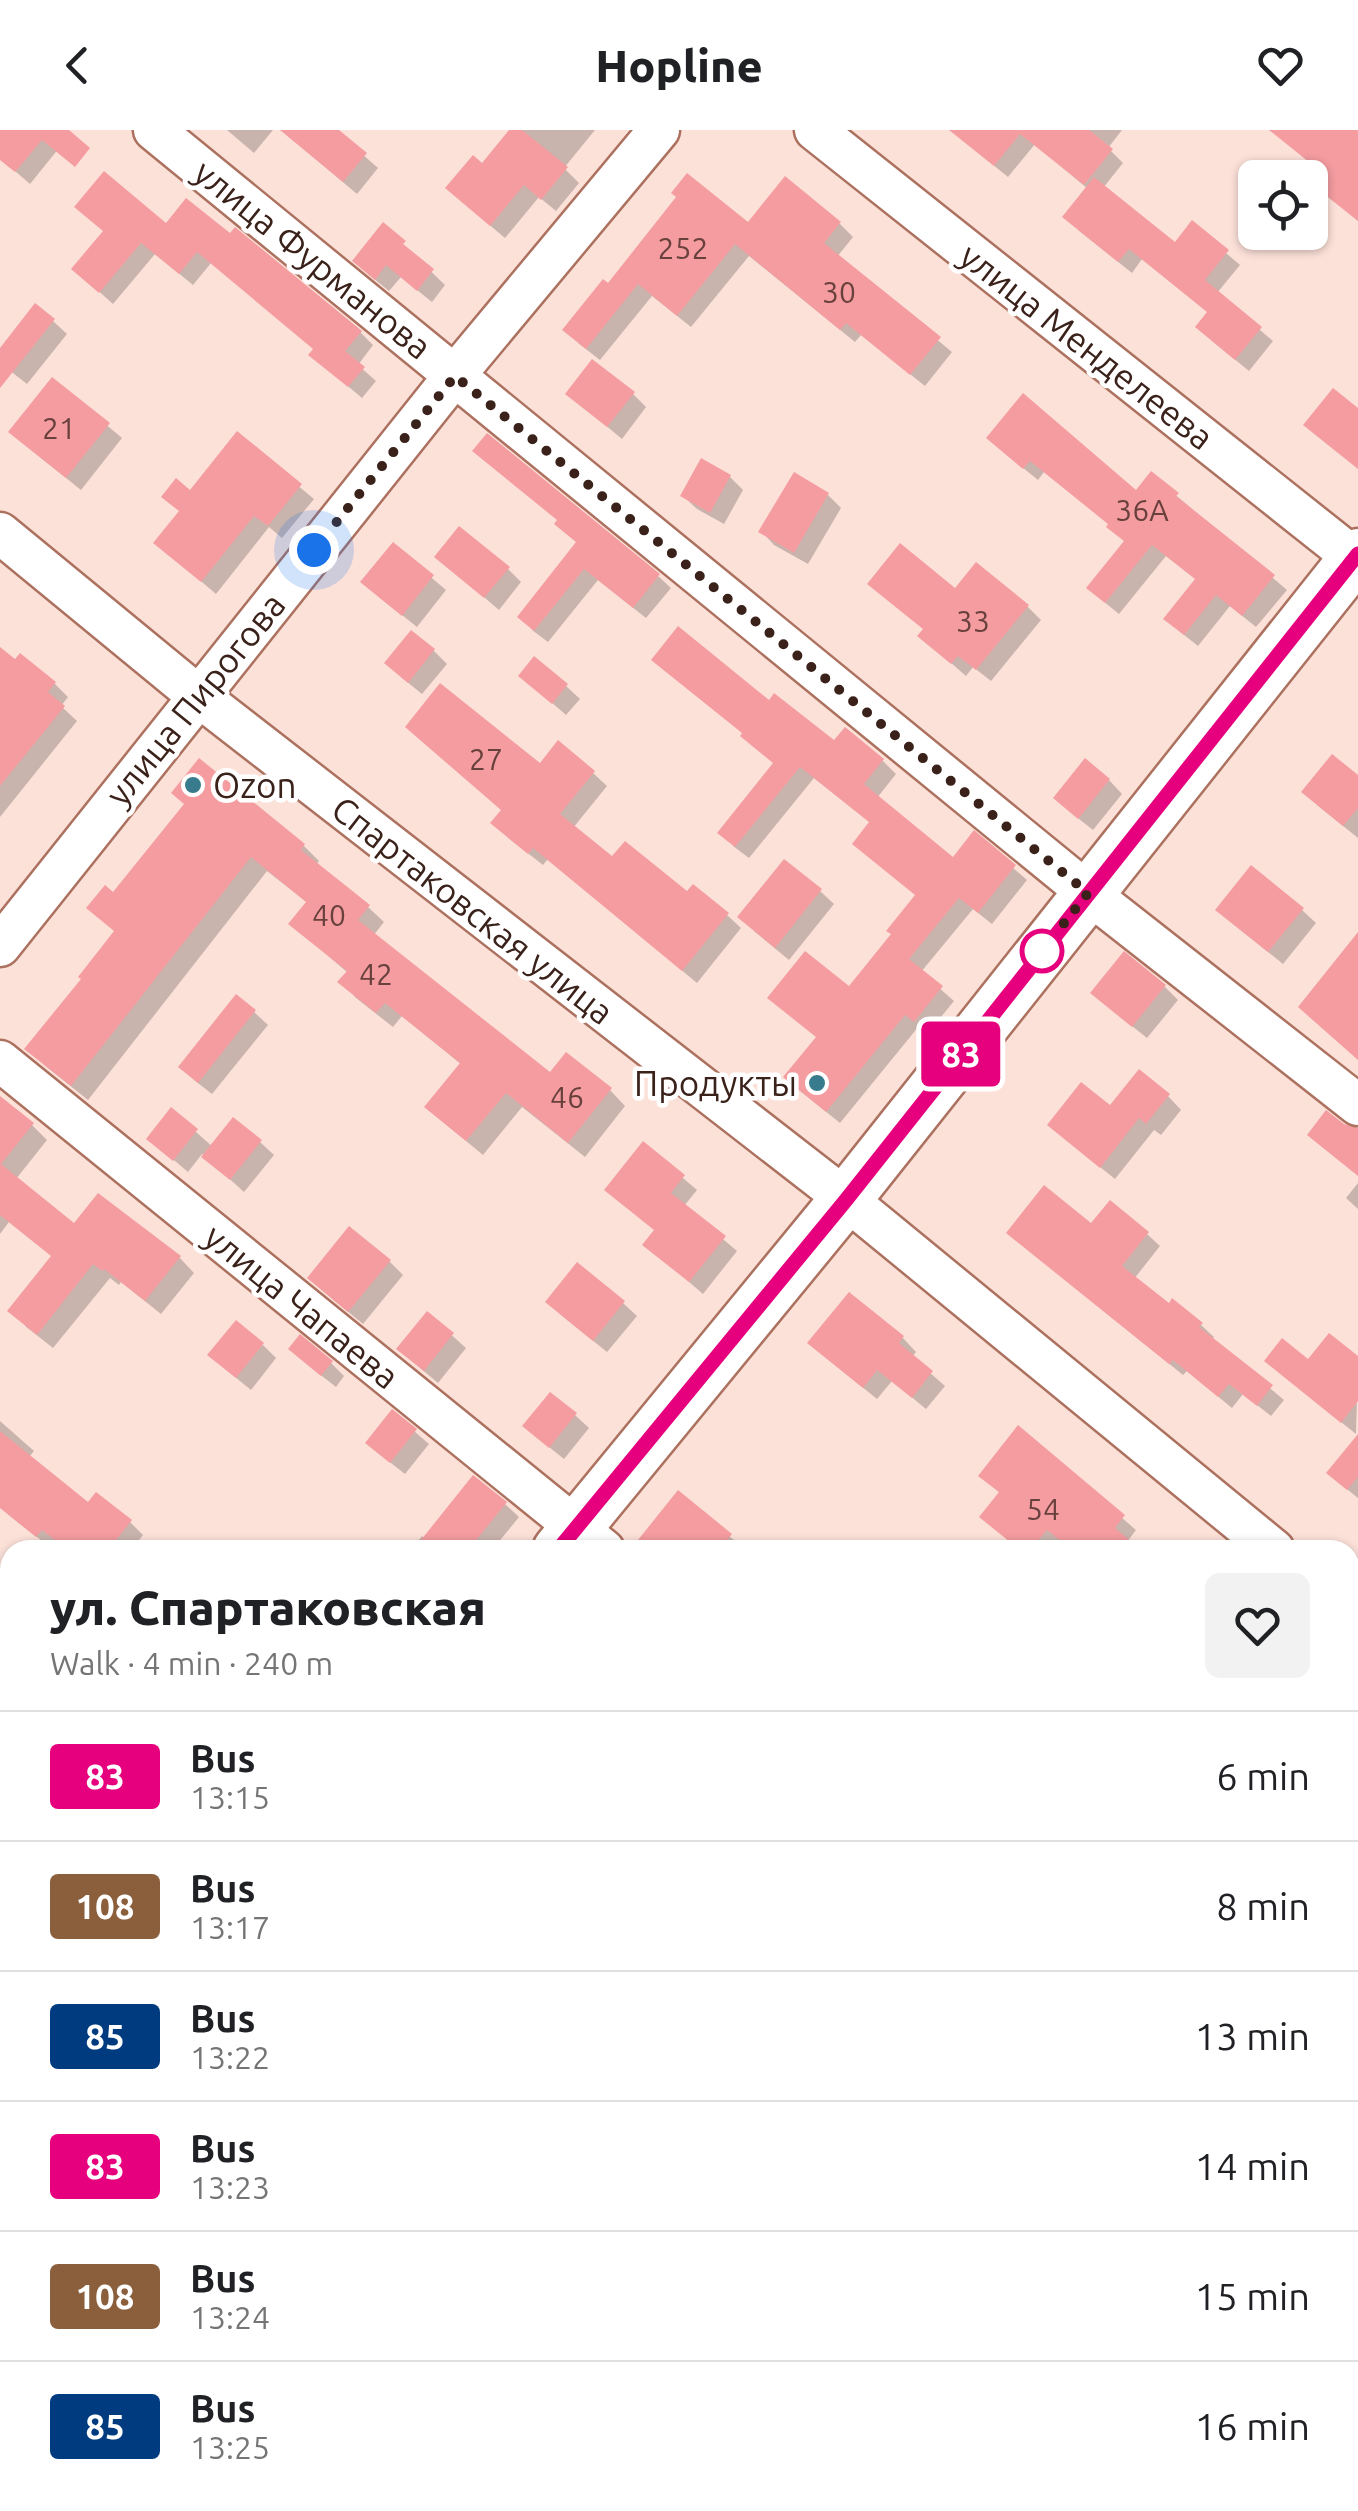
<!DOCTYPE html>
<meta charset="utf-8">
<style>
:root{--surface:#fff;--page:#f2f2f2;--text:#202124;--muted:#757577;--line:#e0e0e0}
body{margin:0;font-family:Ubuntu,sans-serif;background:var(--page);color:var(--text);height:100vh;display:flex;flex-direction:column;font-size:38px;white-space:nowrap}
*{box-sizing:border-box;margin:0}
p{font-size:32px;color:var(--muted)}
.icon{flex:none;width:55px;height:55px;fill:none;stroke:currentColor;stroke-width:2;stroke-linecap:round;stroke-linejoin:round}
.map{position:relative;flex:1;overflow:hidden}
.panel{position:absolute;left:0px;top:1410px;width:1360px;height:972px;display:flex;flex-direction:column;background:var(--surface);border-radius:30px 30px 0 0;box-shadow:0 2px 8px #0004}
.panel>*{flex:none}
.badge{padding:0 20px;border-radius:8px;font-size:35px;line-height:65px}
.tools{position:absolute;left:1238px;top:30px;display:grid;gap:20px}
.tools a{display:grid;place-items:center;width:90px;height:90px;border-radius:15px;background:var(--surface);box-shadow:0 2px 8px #0004;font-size:50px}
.you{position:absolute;width:50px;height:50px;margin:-25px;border:8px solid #fff;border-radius:50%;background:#1a73e8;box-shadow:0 0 0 15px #1a73e833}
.map>.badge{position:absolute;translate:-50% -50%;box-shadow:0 0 0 5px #fff}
.round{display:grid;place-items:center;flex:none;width:105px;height:105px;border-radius:15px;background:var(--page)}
.head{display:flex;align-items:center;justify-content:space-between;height:170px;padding:0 50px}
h1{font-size:48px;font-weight:800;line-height:75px}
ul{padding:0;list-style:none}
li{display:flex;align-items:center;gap:30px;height:130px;padding:0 50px;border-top:2px solid var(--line)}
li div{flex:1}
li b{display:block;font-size:38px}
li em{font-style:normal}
li .badge{min-width:110px;font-weight:700;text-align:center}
header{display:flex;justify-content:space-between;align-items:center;height:130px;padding:0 50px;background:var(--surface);font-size:45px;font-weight:800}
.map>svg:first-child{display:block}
.shadow{fill:#0003}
.building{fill:#f49ca0}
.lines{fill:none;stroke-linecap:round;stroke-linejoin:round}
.minor-casing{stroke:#ac715f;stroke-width:45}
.major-casing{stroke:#ac715f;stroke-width:55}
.minor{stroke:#fff;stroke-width:40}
.major{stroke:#fff;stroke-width:50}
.line-casing{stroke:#fff;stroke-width:22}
.line{stroke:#e6007e;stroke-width:15}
.walk{stroke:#3a211a;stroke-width:10;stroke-dasharray:0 18}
.poi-dot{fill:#387b8c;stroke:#fff;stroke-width:4}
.stop-dot{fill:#fff;stroke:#e6007e;stroke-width:5}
.labels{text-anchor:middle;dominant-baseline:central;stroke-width:9;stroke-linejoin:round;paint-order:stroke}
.number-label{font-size:30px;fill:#68403c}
.street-label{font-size:35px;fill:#3a211a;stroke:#fff}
.poi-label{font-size:35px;fill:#3a211a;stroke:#fff;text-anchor:start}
</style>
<header><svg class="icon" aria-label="back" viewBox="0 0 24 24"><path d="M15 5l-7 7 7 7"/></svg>Hopline<svg class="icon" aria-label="heart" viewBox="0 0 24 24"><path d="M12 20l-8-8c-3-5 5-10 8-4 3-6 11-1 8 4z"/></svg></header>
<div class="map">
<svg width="1358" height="2381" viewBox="0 0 1358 2381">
<rect width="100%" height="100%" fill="#fce1d9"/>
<g class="shadow">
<path d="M 5,0 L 60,0 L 68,7 L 30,54 L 0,28 L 0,7 Z"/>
<path d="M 227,0 L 273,0 L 254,23 Z"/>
<path d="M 281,0 L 335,0 L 378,38 L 357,64 Z"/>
<path d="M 512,0 L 595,0 L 564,38 L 579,53 L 556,81 L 539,67 L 505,108 L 462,72 L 482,36 Z"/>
<path d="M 950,0 L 1033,0 L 1040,8 L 1008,47 Z"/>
<path d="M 1063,0 L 1122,0 L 1108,18 L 1123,33 L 1103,58 L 1175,115 L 1192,94 L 1240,135 L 1217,163 L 1273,211 L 1249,241 L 1211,210 L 1209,183 L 1142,129 L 1132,143 L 1078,100 L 1088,59 L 1057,33 Z"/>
<path d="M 1271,0 L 1358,0 L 1358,91 L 1313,52 L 1321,42 Z"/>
<path d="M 840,94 L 853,107 L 837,127 L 952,222 L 925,256 L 861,205 L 855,212 L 749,126 L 691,197 L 652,166 L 600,230 L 578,213 L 608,156 L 748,95 Z"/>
<path d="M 166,96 L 230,107 L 360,202 L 373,215 L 358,235 L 376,251 L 362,268 L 325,237 L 316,220 L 211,133 L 193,155 L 155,124 L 113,174 L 74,139 Z"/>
<path d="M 384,96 L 445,155 L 432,172 L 401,147 L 389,161 L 368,144 Z"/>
<path d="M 53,191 L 67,204 L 27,254 L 9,240 L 0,222 Z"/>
<path d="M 53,250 L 122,308 L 81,360 L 25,315 Z"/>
<path d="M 568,264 L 633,264 L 646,277 L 622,309 Z"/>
<path d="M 237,305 L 314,369 L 282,408 L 269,397 L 216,464 L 156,413 Z"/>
<path d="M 1002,321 L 1136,363 L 1151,344 L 1287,460 L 1256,497 L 1230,476 L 1198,516 L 1179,501 L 1197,450 L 1166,426 L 1119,484 L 1103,471 L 1126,413 L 1110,395 L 1044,342 L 1038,350 Z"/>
<path d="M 730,347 L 743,360 L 724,394 L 697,379 L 683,366 Z"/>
<path d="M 828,365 L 841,378 L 808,434 L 774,415 L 761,401 Z"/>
<path d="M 578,413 L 658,446 L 671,458 L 646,488 L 598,450 L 548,512 L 532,500 Z"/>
<path d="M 393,415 L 446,460 L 417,497 L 377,465 Z"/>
<path d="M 437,427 L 508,439 L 521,452 L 499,480 Z"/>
<path d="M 956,462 L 1027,476 L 1041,490 L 991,551 L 973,537 L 966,546 L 920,506 L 925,500 L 884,467 Z"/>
<path d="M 0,520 L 15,533 L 21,526 L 55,554 L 68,567 L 61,576 L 77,591 L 0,687 Z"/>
<path d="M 433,520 L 447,534 L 422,564 L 401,547 Z"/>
<path d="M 521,546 L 566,556 L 580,569 L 566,585 Z"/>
<path d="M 769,573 L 834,614 L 845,600 L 883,631 L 896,644 L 877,668 L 954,730 L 974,704 L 1027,750 L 992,794 L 973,779 L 921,842 L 954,871 L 928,903 L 919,896 L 840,993 L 799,960 L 818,908 L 850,859 L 894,805 L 917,766 L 872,694 L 814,648 L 749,728 L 733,716 L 775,634 Z"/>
<path d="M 199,632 L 304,716 L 319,731 L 316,735 L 368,777 L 384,792 L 373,806 L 551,945 L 610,960 L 625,976 L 585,1027 L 522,977 L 483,1025 L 443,992 L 428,977 L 462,935 L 402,886 L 393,897 L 356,868 L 341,852 L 348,843 L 291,794 L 308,773 L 267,741 L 88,970 L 43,934 L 84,849 L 116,802 L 113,765 L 186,675 Z"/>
<path d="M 540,636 L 593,643 L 607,656 L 573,698 L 613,730 L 727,785 L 741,798 L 697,853 L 548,729 L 543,735 L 507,707 Z"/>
<path d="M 1358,648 L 1358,708 L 1317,675 Z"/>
<path d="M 1109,650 L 1122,664 L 1093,700 L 1069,681 Z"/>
<path d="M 820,761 L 834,774 L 789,830 L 754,801 Z"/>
<path d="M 1302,780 L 1316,793 L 1283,834 L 1232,793 Z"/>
<path d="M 1165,857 L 1178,870 L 1147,908 L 1107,876 Z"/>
<path d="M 254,882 L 268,895 L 212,964 L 194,950 Z"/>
<path d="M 1168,966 L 1181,980 L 1161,1005 L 1154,1000 L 1115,1049 L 1064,1008 L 1110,978 Z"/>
<path d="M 0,980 L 32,995 L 47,1010 L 16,1049 L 75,1096 L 179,1127 L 194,1143 L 161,1184 L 121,1152 L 119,1155 L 110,1148 L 53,1218 L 25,1196 L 53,1127 L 9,1092 L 0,1104 Z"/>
<path d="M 172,981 L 213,1017 L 260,1012 L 274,1025 L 244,1062 L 202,1024 L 188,1042 L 149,1009 Z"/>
<path d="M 643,1014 L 697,1060 L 684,1076 L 737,1121 L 703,1164 L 646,1115 L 656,1102 Z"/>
<path d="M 1358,1053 L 1358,1079 L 1346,1068 Z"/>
<path d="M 1091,1097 L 1147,1104 L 1160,1116 L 1134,1149 L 1169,1177 L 1201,1195 L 1214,1207 L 1212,1210 L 1284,1270 L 1271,1286 L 1243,1264 L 1232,1278 L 1187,1241 L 1183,1245 L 1022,1115 Z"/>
<path d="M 389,1131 L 403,1145 L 363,1194 L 324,1162 Z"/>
<path d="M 849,1165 L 903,1208 L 916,1222 L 912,1227 L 945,1256 L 926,1279 L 892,1251 L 877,1269 L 824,1226 Z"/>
<path d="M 623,1173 L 637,1186 L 607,1222 L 561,1185 Z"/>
<path d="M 428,1184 L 466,1218 L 438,1253 L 413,1232 Z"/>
<path d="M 263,1215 L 276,1228 L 251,1260 L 224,1238 Z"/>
<path d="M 1358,1230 L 1356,1304 L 1281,1244 L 1308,1233 Z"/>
<path d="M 304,1232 L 331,1233 L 344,1246 L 336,1257 Z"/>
<path d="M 393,1283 L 429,1314 L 405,1344 L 382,1326 Z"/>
<path d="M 575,1285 L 589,1298 L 564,1329 L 539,1309 Z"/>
<path d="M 0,1291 L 34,1321 L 29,1327 L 88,1375 L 130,1392 L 143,1405 L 131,1420 L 68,1420 L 57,1411 L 51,1418 L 10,1386 L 0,1376 Z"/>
<path d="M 1019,1299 L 1136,1400 L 1127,1412 L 1137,1420 L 1072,1420 L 1061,1410 L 1053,1420 L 1020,1420 L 1001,1364 L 981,1346 Z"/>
<path d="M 1358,1308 L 1358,1368 L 1343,1356 Z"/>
<path d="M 678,1364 L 746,1420 L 649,1420 Z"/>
<path d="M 505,1374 L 519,1387 L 493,1419 L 485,1412 L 479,1420 L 411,1420 L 422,1406 L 425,1409 Z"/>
<path d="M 0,1539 L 10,1547 L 10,1603 L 0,1595 Z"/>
<path d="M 1350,1587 L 1358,1588 L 1358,1648 L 1355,1647 L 1358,1653 L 1358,1725 L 1350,1737 Z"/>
<path d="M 10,1617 L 10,1668 L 0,1660 L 0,1630 Z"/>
<path d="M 10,1752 L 10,1820 L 0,1833 L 0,1764 Z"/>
<path d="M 0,1849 L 10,1857 L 10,1913 L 0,1904 Z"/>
<path d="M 10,1913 L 10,1947 L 0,1937 L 0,1925 Z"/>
<path d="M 1358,1915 L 1358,2011 L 1350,2005 L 1350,1926 Z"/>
<path d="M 0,2029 L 10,2039 L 10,2053 L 0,2065 Z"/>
<path d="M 1350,2073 L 1358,2078 L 1358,2134 L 1350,2145 Z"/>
<path d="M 1350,2182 L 1358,2188 L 1358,2233 L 1350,2244 Z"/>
<path d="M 3,2253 L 10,2259 L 10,2372 L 39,2372 L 32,2381 L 0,2381 L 0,2257 Z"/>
<path d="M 279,2372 L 310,2372 L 305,2381 L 290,2381 Z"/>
<path d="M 361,2372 L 414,2372 L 425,2381 L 354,2381 Z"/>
<path d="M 607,2372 L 645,2372 L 654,2381 L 600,2381 Z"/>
<path d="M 707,2372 L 718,2381 L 700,2381 Z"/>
<path d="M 995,2372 L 1036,2372 L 1046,2381 L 988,2381 Z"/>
<path d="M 1111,2372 L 1211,2372 L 1205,2381 L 1119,2381 Z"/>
<path d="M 1248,2372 L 1285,2372 L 1292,2377 L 1295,2372 L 1350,2372 L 1358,2381 L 1259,2381 Z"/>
</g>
<g class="building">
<path d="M 0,0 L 69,0 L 90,18 L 75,37 L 42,10 L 15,42 L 0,30 Z"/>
<path d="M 280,0 L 339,0 L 367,23 L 343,52 Z"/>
<path d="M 509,0 L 522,0 L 568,37 L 541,70 L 524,55 L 490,96 L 445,58 L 473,25 L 482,33 Z"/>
<path d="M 949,0 L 1089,0 L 1113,19 L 1084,55 L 1020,4 L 994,36 Z"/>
<path d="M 1269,0 L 1358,0 L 1358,91 L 1319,60 L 1329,48 Z"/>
<path d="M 104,41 L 166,93 L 186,68 L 230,103 L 235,97 L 362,201 L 345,221 L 365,237 L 348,257 L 308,225 L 313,219 L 197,122 L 179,144 L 141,113 L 99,163 L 71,139 L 103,101 L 74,77 Z"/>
<path d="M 687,43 L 748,92 L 785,46 L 841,92 L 824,113 L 941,207 L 910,245 L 846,193 L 840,200 L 735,114 L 677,186 L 638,154 L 586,219 L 562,200 L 603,149 L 608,153 L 676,67 L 671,63 Z"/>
<path d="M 1094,47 L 1175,112 L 1192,90 L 1229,120 L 1205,150 L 1262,197 L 1235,230 L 1195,197 L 1207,182 L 1129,119 L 1118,132 L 1062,87 Z"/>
<path d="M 383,92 L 406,111 L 403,114 L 434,139 L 417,161 L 386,135 L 375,150 L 352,131 Z"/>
<path d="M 35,173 L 55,189 L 0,258 L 0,218 Z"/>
<path d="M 592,229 L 635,262 L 607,297 L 565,264 Z"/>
<path d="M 52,247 L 110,293 L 66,348 L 8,302 Z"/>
<path d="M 1333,258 L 1358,278 L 1358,339 L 1303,295 Z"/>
<path d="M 1023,263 L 1136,360 L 1151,341 L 1179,363 L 1176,366 L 1275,445 L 1242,486 L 1216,465 L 1184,505 L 1163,489 L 1195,449 L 1152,415 L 1105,473 L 1086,458 L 1124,411 L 1106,397 L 1108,394 L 1030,331 L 1023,339 L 986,308 Z"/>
<path d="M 237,301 L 302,354 L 268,396 L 254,386 L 201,452 L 153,413 L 179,381 L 161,367 L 176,348 L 190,360 Z"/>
<path d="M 487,303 L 660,444 L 633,478 L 584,439 L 534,501 L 517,487 L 576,412 L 554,394 L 557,390 L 472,321 Z"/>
<path d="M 701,328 L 731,345 L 710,383 L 680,366 Z"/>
<path d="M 794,342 L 829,363 L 794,423 L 758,402 Z"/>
<path d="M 459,396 L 510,437 L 484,468 L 434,427 Z"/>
<path d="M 393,412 L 434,445 L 402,486 L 360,452 Z"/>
<path d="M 900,413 L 955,458 L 976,432 L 1029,475 L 976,540 L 958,526 L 951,534 L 917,506 L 923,499 L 867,454 Z"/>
<path d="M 678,496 L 769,570 L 774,563 L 834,610 L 845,597 L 884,629 L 864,654 L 953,727 L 974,700 L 1016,735 L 978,783 L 959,768 L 909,829 L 943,856 L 914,892 L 905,885 L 826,982 L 783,947 L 816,907 L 767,868 L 805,821 L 849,856 L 891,804 L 886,801 L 915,765 L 852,714 L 869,692 L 800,637 L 735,717 L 717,703 L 773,633 L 740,606 L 742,603 L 651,530 Z"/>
<path d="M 411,500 L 435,519 L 408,553 L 384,533 Z"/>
<path d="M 0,517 L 15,529 L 20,523 L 56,552 L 48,562 L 65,576 L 0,656 Z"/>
<path d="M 534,526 L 568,554 L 552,574 L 518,546 Z"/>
<path d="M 440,553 L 540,633 L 558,610 L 595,641 L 560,684 L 612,726 L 625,711 L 687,761 L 693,754 L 729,783 L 682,841 L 533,718 L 528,724 L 490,693 L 501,680 L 405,597 Z"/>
<path d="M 1332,624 L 1358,645 L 1358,678 L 1343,696 L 1301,662 Z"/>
<path d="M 199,628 L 305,714 L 301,720 L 370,775 L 358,790 L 550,942 L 566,922 L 612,958 L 568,1013 L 506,963 L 466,1011 L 424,977 L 460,933 L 385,873 L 376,883 L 337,852 L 347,841 L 288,794 L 306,772 L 251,727 L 71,956 L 24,919 L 81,849 L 78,847 L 114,801 L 86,778 L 105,755 L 113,762 L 184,674 L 171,663 Z"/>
<path d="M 1085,628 L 1110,649 L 1078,689 L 1053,668 Z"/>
<path d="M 784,729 L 822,759 L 775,818 L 737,787 Z"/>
<path d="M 1251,735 L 1304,778 L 1268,822 L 1215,780 Z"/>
<path d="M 1358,802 L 1358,930 L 1298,877 Z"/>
<path d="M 1124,821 L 1166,855 L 1132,897 L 1090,863 Z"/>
<path d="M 236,864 L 256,880 L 198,953 L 178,937 Z"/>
<path d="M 1139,939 L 1170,964 L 1146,994 L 1139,988 L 1100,1038 L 1047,995 L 1081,952 L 1110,975 Z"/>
<path d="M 0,966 L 34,993 L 1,1034 L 74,1093 L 98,1063 L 181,1126 L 145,1171 L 104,1139 L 102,1141 L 93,1134 L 37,1205 L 7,1181 L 51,1126 L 0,1085 Z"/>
<path d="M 171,977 L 198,999 L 173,1031 L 146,1009 Z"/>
<path d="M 1326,980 L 1344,994 L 1358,998 L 1358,1046 L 1307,1005 Z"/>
<path d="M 233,987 L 262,1010 L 230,1050 L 201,1027 Z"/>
<path d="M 643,1011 L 685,1045 L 671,1063 L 726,1106 L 689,1152 L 642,1115 L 654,1100 L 604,1060 Z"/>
<path d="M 1044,1055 L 1091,1093 L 1110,1070 L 1149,1102 L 1122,1136 L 1169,1173 L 1172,1168 L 1203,1193 L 1199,1197 L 1273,1255 L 1257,1276 L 1229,1254 L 1218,1267 L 1173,1230 L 1169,1234 L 1006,1103 Z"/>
<path d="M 349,1096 L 391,1130 L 348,1182 L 307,1148 Z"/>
<path d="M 577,1132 L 625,1171 L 593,1211 L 545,1172 Z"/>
<path d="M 849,1162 L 904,1206 L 899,1213 L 933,1241 L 912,1268 L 877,1240 L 863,1258 L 807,1213 Z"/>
<path d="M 427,1181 L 454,1203 L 424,1241 L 396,1219 Z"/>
<path d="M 236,1190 L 264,1213 L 236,1248 L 207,1225 Z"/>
<path d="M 1329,1203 L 1358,1226 L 1358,1271 L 1341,1293 L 1264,1231 L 1282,1208 L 1308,1229 Z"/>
<path d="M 300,1204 L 333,1231 L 321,1246 L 288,1219 Z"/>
<path d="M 550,1262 L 577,1283 L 549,1318 L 522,1296 Z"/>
<path d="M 392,1279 L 417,1299 L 390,1333 L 365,1313 Z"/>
<path d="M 1018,1295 L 1125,1385 L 1115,1398 L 1141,1420 L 1072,1420 L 1047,1400 L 1030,1420 L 1020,1420 L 979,1387 L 999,1362 L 978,1346 Z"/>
<path d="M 0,1301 L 88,1372 L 96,1362 L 132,1390 L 108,1420 L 68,1420 L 42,1400 L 36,1407 L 0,1378 Z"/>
<path d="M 1358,1304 L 1358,1347 L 1347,1360 L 1326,1343 Z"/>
<path d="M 473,1345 L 507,1372 L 468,1420 L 413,1420 Z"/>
<path d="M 678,1360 L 732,1404 L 719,1420 L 630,1420 Z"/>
</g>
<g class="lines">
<g class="minor-casing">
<g id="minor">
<path d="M 154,0 L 1088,763 L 1358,975"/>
<path d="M 815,0 L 1358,431"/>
<path d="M 0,403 L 197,565 L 846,1069 L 1274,1420"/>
<path d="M 0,816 L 455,245 L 659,0"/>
<path d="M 0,931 L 604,1420"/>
<path d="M 0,1468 L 10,1476"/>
<path d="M 1350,1483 L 1358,1489"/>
<path d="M 1350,1823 L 1358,1813"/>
<path d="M 0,1998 L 10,2006"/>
<path d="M 473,2372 L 484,2381"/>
<path d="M 913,2381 L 920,2372"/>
</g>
</g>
<g class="major-casing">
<g id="major">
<path d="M 558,1420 L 846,1069 L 1358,424"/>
<path d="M 0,2126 L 10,2113"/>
</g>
</g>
<use href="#minor" class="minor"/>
<use href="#major" class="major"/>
</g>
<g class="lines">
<g class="line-casing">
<path id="line" d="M 558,1420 L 846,1070 L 1358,424"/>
</g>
<use href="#line" class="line"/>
<path class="walk" d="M 314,420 L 455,246 L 1088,763 L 1042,821"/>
</g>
<g class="poi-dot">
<circle cx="193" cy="655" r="10"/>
<circle cx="817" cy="953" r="10"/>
</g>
<circle class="stop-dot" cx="1042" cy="821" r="20"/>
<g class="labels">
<g class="number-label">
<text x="683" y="118">252</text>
<text x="839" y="162">30</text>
<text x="59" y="298">21</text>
<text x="1142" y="380">36А</text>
<text x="973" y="491">33</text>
<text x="486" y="629">27</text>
<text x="329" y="785">40</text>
<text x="376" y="844">42</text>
<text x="567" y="967">46</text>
<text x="1043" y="1379">54</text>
</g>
<g class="street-label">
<text transform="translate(313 129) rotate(39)">улица Фурманова</text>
<text transform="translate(1087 216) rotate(38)">улица Менделеева</text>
<text transform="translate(195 569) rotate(-51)">улица Пирогова</text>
<text transform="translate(473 780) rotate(38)">Спартаковская улица</text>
<text transform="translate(302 1176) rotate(39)">улица Чапаева</text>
</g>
<g class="poi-label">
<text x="213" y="655">Ozon</text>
<text x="797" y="953" text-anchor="end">Продукты</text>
</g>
</g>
</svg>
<div class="tools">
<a><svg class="icon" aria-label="locate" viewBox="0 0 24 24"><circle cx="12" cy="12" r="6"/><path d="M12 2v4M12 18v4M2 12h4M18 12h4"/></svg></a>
</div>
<div class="you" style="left:314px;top:420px"></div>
<b class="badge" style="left:961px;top:924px;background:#e6007e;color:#fff">83</b>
<section class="panel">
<div class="head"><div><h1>ул. Спартаковская</h1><p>Walk · 4 min · 240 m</p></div><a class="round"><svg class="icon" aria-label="heart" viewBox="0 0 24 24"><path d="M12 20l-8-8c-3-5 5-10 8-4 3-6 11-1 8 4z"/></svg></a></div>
<ul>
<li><span class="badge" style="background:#e6007e;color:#fff">83</span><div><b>Bus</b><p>13:15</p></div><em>6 min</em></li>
<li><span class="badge" style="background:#8b5e3c;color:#fff">108</span><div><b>Bus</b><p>13:17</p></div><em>8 min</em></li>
<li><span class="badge" style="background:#003b80;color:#fff">85</span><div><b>Bus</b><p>13:22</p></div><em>13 min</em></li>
<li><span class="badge" style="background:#e6007e;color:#fff">83</span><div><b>Bus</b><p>13:23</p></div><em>14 min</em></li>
<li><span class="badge" style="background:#8b5e3c;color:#fff">108</span><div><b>Bus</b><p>13:24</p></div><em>15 min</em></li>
<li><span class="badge" style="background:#003b80;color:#fff">85</span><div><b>Bus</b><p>13:25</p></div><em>16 min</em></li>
</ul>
</section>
</div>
